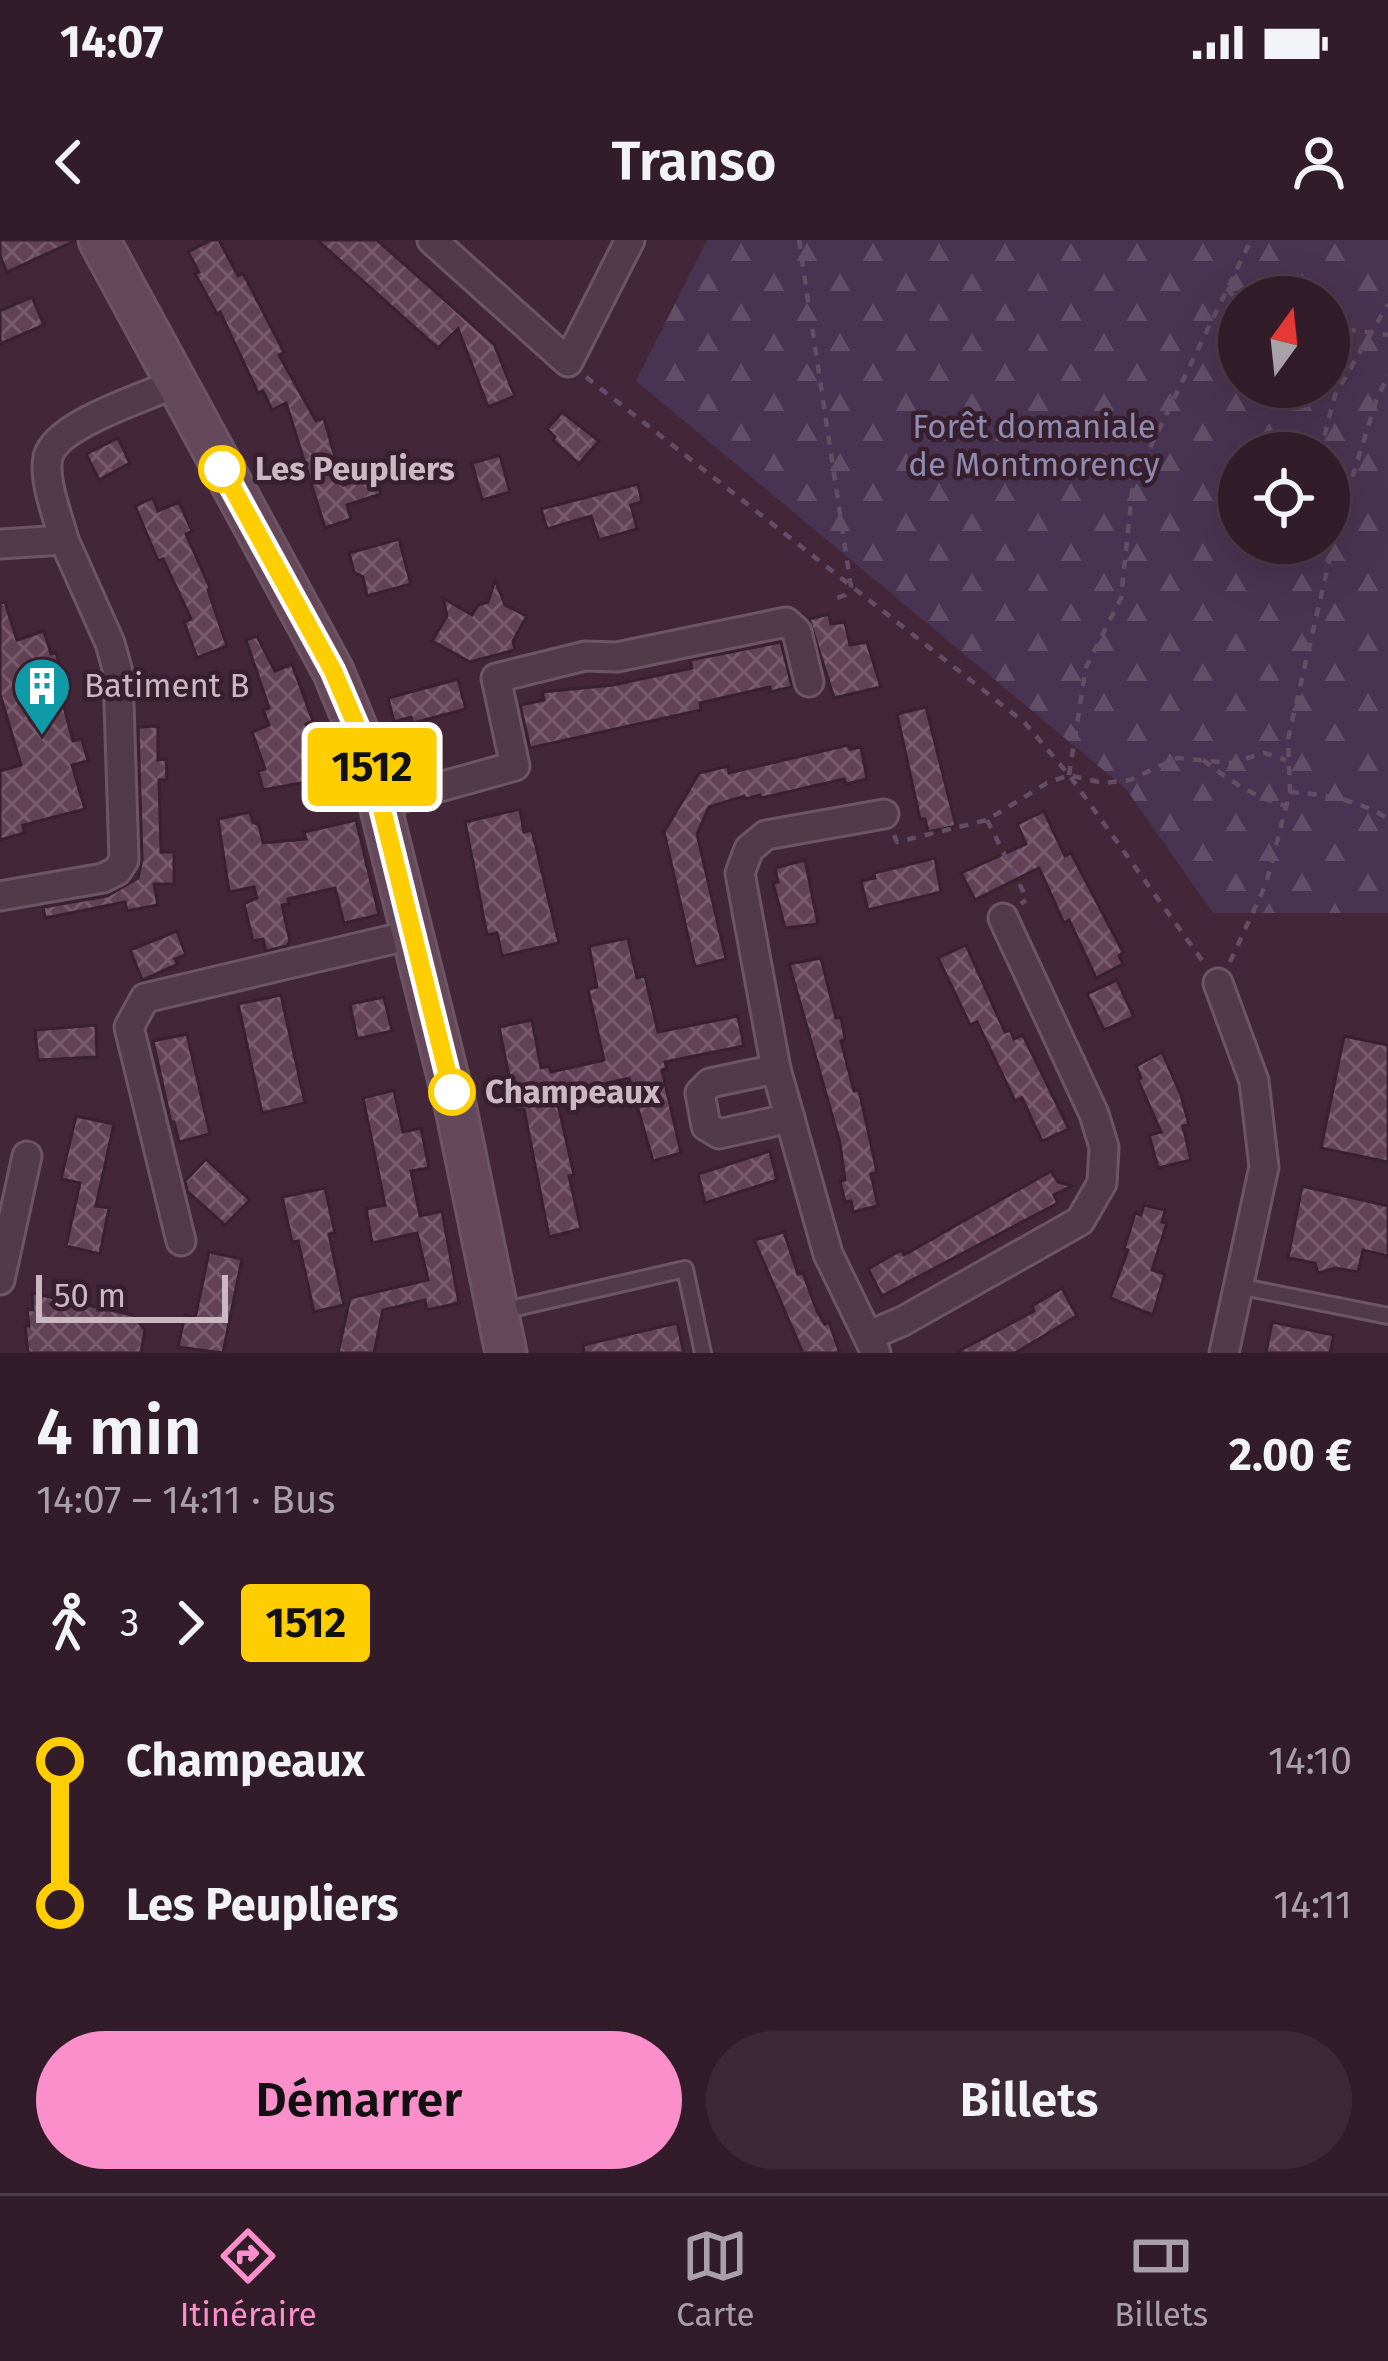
<!DOCTYPE html>
<html lang="fr">
<meta charset="utf-8">
<style>
:root{--surface:#321c2a;--page:#3d2936;--text:#f1f3f6;--muted:#a8a1a8;--line:#4d3a47;--accent:#fa8fcc}
body{margin:0;font-family:"Fira Sans",sans-serif;background:var(--page);color:var(--text);height:100vh;display:flex;flex-direction:column;font-size:45px;white-space:nowrap}
*{box-sizing:border-box;margin:0}
p{font-size:39px;color:var(--muted)}
.icon{flex:none;width:66px;height:66px;fill:none;stroke:currentColor;stroke-width:2;stroke-linecap:round;stroke-linejoin:round}
.map{position:relative;height:1113px;overflow:hidden}
.drawer{display:flex;flex-direction:column;background:var(--surface);flex:1}
.drawer>*{flex:none}
.badge{padding:0 24px;border-radius:9px;font-size:42px;line-height:78px}
.needle{width:78px;rotate:15deg}
.tools{position:absolute;left:1218px;top:36px;display:grid;gap:24px}
.tools a{display:grid;place-items:center;width:132px;height:132px;border-radius:50%;background:var(--surface);box-shadow:0 12px 48px #0002,0 0 0 3px var(--line);font-size:60px}
.scale{position:absolute;left:36px;bottom:30px;width:192px;box-sizing:border-box;padding-left:12px;border:6px solid #ccb8c3;border-top:0;font-size:33px;line-height:42px;white-space:nowrap;color:#ccb8c3;-webkit-text-stroke:9px #381f2e;paint-order:stroke}
.map>.badge{position:absolute;translate:-50% -50%;box-shadow:0 0 0 6px #fff}
.legs{display:flex;align-items:center;gap:18px;height:132px;padding:0 36px;font-size:39px}
.legs p{margin-inline-start:auto}
.headline{display:flex;align-items:center;justify-content:space-between;height:204px;padding:0 36px}
h1{font-size:66px;font-weight:600;line-height:90px}
.cta{display:flex;gap:24px;margin-top:auto;padding:24px 36px}
.cta a{flex:1;height:138px;border-radius:72px;background:var(--accent);color:#111;font-size:48px;font-weight:600;line-height:138px;text-align:center}
.cta a+a{background:var(--page);color:var(--text)}
ul{padding:0 36px;list-style:none}
li{display:flex;align-items:center;gap:42px;height:144px;font-size:45px}
li i{display:grid;place-items:center;width:18px;height:100%;margin:0 15px;background:currentColor}
li i::after{content:'';width:30px;height:30px;margin:-15px;border:9px solid;border-radius:50%;background:var(--surface)}
li p{margin-inline-start:auto}
li:first-child i{background:linear-gradient(#0000 50%,currentColor 0)}
li:last-child i{background:linear-gradient(currentColor 50%,#0000 0)}
.status{display:flex;justify-content:space-between;align-items:center;height:84px;padding:0 60px;background:var(--surface);direction:ltr}
.status svg{height:33px;fill:currentColor}
header{display:flex;justify-content:space-between;align-items:center;height:156px;padding:0 36px;background:var(--surface);font-size:54px;font-weight:600}
.tab-bar{display:flex;justify-content:space-around;align-items:center;height:168px;border-top:3px solid var(--line);background:var(--surface);font-size:33px;color:var(--muted)}
.tab-bar a{display:grid;justify-items:center;gap:6px}
.tab-bar .selected{color:var(--accent)}
.map>svg:first-child{display:block}
.forest{fill:url(#forest-firs);fill-rule:evenodd}
.building{fill:url(#building-cross-hatch);stroke:#3a2130;stroke-width:3}
.lines{fill:none;stroke-linecap:round;stroke-linejoin:round}
.service-casing{stroke:#6d5663;stroke-width:20}
.minor-casing{stroke:#6d5663;stroke-width:33}
.secondary-casing{stroke:#6d5663;stroke-width:45}
.path{stroke:#644d65;stroke-width:4.5;stroke-dasharray:9 9;stroke-linecap:butt}
.service{stroke:#523a49;stroke-width:14}
.minor{stroke:#523a49;stroke-width:27}
.secondary{stroke:#654859;stroke-width:39}
.line-1-casing{stroke:#fff;stroke-width:27}
.line-1{stroke:#ffce00;stroke-width:18}
.stop-1-dot{fill:#fff;stroke:#ffce00;stroke-width:6}
.labels{text-anchor:middle;dominant-baseline:central;stroke-width:9;stroke-linejoin:round;paint-order:stroke}
.park-label{font-size:33px;fill:#8d8bb1;stroke:#381f2e}
.stop-label{font-size:33px;font-weight:bold;fill:#ccb8c3;stroke:#381f2e;text-anchor:start}
.poi-label{font-size:33px;fill:#ccb8c3;stroke:#381f2e;text-anchor:start}
</style>
<div class="status"><b>14:07</b><svg viewBox="0 0 49 12"><path d="M0 12V9h3v3zM5 12V6h3v6zM10 12V3h3v9zM15 12V0h3v12zM26 1h20v11H26zM47 4h2v5h-2z"/></svg></div>
<header><svg class="icon" aria-label="back" viewBox="0 0 24 24"><path d="M15 5l-7 7 7 7"/></svg>Transo<svg class="icon" aria-label="person" viewBox="0 0 24 24"><circle cx="12" cy="8" r="4"/><path d="M4 21q1-7 8-7t8 7"/></svg></header>
<div class="map">
<svg width="1388" height="1113" viewBox="0 0 1388 1113">
<defs>
<pattern id="forest-firs" width="22" height="20" patternUnits="userSpaceOnUse" patternTransform="scale(3)"><rect width="22" height="20" fill="#493352"/><path d="M5 1l3.5 6h-7zM16 11l3.5 6h-7z" fill="#624e69"/></pattern>
<pattern id="building-cross-hatch" width="8" height="8" patternUnits="userSpaceOnUse" patternTransform="scale(3)"><rect width="8" height="8" fill="#634256"/><path d="M0 0l8 8M0 8l8-8" fill="none" stroke="#785b6d"/></pattern>
</defs>
<rect width="100%" height="100%" fill="#432638"/>
<path class="forest" d="M 707,0 L 1388,0 L 1388,673 L 1213,673 L 1126,549 L 636,141 ZM 1239,57 L 1329,57 L 1329,147 L 1239,147 ZM 1239,213 L 1329,213 L 1329,303 L 1239,303 Z"/>
<g class="building">
<path d="M 0,0 L 75,0 L 75,1 L 7,32 L 0,16 Z"/>
<path d="M 211,0 L 219,0 L 238,36 L 243,33 L 284,112 L 279,115 L 316,181 L 324,178 L 343,245 L 376,235 L 381,254 L 347,265 L 351,279 L 325,288 L 286,163 L 272,170 L 263,151 L 258,153 L 220,72 L 217,74 L 195,34 L 199,32 L 188,12 Z"/>
<path d="M 317,0 L 377,0 L 494,104 L 515,156 L 488,167 L 458,89 L 438,108 Z"/>
<path d="M 32,57 L 44,85 L 0,104 L 0,71 Z"/>
<path d="M 562,172 L 599,201 L 579,224 L 553,200 L 555,197 L 547,189 Z"/>
<path d="M 118,198 L 130,223 L 99,240 L 86,214 Z"/>
<path d="M 500,215 L 510,252 L 482,260 L 472,223 Z"/>
<path d="M 638,244 L 642,262 L 631,265 L 637,289 L 599,300 L 591,276 L 547,289 L 541,269 Z"/>
<path d="M 153,258 L 158,271 L 179,262 L 192,291 L 186,294 L 210,348 L 208,350 L 227,406 L 197,418 L 184,382 L 191,379 L 163,319 L 158,321 L 135,266 Z"/>
<path d="M 399,299 L 411,344 L 367,356 L 363,337 L 354,332 L 349,313 Z"/>
<path d="M 495,340 L 505,365 L 527,376 L 513,401 L 515,410 L 470,422 L 432,401 L 447,376 L 443,358 L 472,375 L 478,365 L 488,362 Z"/>
<path d="M 5,362 L 17,400 L 44,391 L 51,414 L 56,413 L 69,456 L 62,459 L 73,501 L 82,499 L 88,521 L 72,525 L 85,569 L 23,585 L 24,593 L 0,600 L 0,531 L 21,525 L 0,454 L 0,363 Z"/>
<path d="M 829,374 L 831,384 L 845,382 L 850,405 L 867,402 L 881,447 L 834,458 L 809,379 Z"/>
<path d="M 257,396 L 275,431 L 292,424 L 313,481 L 306,484 L 322,539 L 263,550 L 258,531 L 265,529 L 252,492 L 269,485 L 263,470 L 269,468 L 246,400 Z"/>
<path d="M 781,402 L 792,447 L 770,452 L 770,447 L 700,463 L 701,470 L 530,508 L 520,465 L 544,460 L 542,452 L 613,445 L 692,428 L 690,420 Z"/>
<path d="M 458,439 L 466,469 L 413,483 L 411,477 L 394,482 L 388,458 Z"/>
<path d="M 926,467 L 956,586 L 928,592 L 925,579 L 920,579 L 897,474 Z"/>
<path d="M 158,486 L 158,520 L 166,519 L 167,540 L 159,540 L 161,612 L 174,612 L 174,644 L 154,644 L 158,665 L 127,671 L 125,662 L 45,678 L 43,667 L 107,656 L 138,638 L 142,619 L 138,487 Z"/>
<path d="M 848,505 L 850,509 L 861,507 L 867,539 L 846,544 L 844,539 L 761,558 L 760,555 L 745,559 L 744,556 L 709,567 L 697,594 L 726,719 L 695,727 L 664,592 L 699,533 L 728,526 L 729,533 Z"/>
<path d="M 520,569 L 524,592 L 532,590 L 559,703 L 502,716 L 497,693 L 487,695 L 465,582 Z"/>
<path d="M 1044,571 L 1065,616 L 1071,613 L 1123,712 L 1119,716 L 1123,724 L 1096,738 L 1069,680 L 1064,683 L 1039,628 L 975,660 L 961,633 L 1026,604 L 1017,584 Z"/>
<path d="M 250,572 L 253,582 L 259,585 L 263,603 L 306,599 L 304,592 L 356,580 L 379,675 L 344,683 L 335,648 L 288,659 L 289,664 L 282,665 L 290,701 L 287,706 L 266,711 L 263,699 L 253,701 L 244,664 L 257,658 L 254,647 L 229,652 L 218,579 Z"/>
<path d="M 935,618 L 941,652 L 868,670 L 861,641 L 875,638 L 874,633 Z"/>
<path d="M 805,620 L 818,684 L 785,688 L 773,643 L 778,642 L 775,628 Z"/>
<path d="M 177,691 L 186,715 L 175,719 L 178,724 L 142,740 L 130,710 Z"/>
<path d="M 628,698 L 637,738 L 645,736 L 658,792 L 738,776 L 744,806 L 665,822 L 667,829 L 662,830 L 681,913 L 653,921 L 629,838 L 556,855 L 574,935 L 569,936 L 581,989 L 549,997 L 524,869 L 516,870 L 499,787 L 532,780 L 541,828 L 549,826 L 551,832 L 604,820 L 588,749 L 597,747 L 589,706 Z"/>
<path d="M 966,705 L 1005,792 L 1010,790 L 1014,799 L 1023,795 L 1069,889 L 1042,901 L 1022,858 L 1015,861 L 977,782 L 970,785 L 938,718 Z"/>
<path d="M 821,718 L 836,778 L 841,777 L 845,799 L 841,801 L 854,851 L 859,850 L 877,932 L 871,934 L 878,966 L 853,972 L 851,961 L 845,962 L 840,941 L 845,940 L 840,903 L 789,724 Z"/>
<path d="M 1117,740 L 1134,777 L 1104,790 L 1087,754 Z"/>
<path d="M 281,755 L 305,863 L 262,873 L 238,764 Z"/>
<path d="M 384,757 L 392,791 L 357,799 L 350,764 Z"/>
<path d="M 96,785 L 97,817 L 38,820 L 35,790 Z"/>
<path d="M 187,794 L 210,894 L 179,902 L 174,882 L 171,883 L 153,801 Z"/>
<path d="M 1344,796 L 1388,805 L 1388,922 L 1321,908 Z"/>
<path d="M 1162,812 L 1181,855 L 1189,885 L 1183,886 L 1191,920 L 1158,928 L 1149,895 L 1161,892 L 1138,840 L 1141,838 L 1136,826 Z"/>
<path d="M 394,850 L 403,892 L 421,888 L 429,928 L 411,931 L 420,976 L 442,971 L 459,1063 L 427,1070 L 425,1060 L 383,1070 L 374,1113 L 338,1113 L 350,1058 L 428,1040 L 417,993 L 372,1003 L 366,969 L 385,965 L 363,858 Z"/>
<path d="M 76,876 L 114,884 L 96,966 L 109,968 L 100,1014 L 66,1006 L 80,943 L 61,939 Z"/>
<path d="M 770,911 L 777,940 L 705,963 L 698,934 Z"/>
<path d="M 206,919 L 250,960 L 225,985 L 187,951 L 185,941 Z"/>
<path d="M 1051,931 L 1058,942 L 1072,946 L 1054,955 L 1058,963 L 882,1056 L 868,1029 L 901,1010 L 904,1015 Z"/>
<path d="M 1302,946 L 1388,966 L 1388,1016 L 1363,1010 L 1358,1032 L 1336,1028 L 1318,1033 L 1315,1023 L 1288,1018 Z"/>
<path d="M 325,948 L 335,993 L 329,994 L 344,1065 L 314,1072 L 298,1001 L 292,1002 L 282,957 Z"/>
<path d="M 1144,965 L 1165,970 L 1162,982 L 1167,983 L 1152,1030 L 1165,1034 L 1153,1075 L 1110,1058 L 1128,1010 L 1124,1009 L 1135,973 L 1141,975 Z"/>
<path d="M 784,992 L 798,1034 L 803,1033 L 817,1071 L 825,1084 L 829,1082 L 840,1113 L 803,1113 L 754,1000 Z"/>
<path d="M 209,1012 L 242,1019 L 223,1113 L 178,1107 L 185,1075 L 195,1078 Z"/>
<path d="M 1062,1048 L 1077,1076 L 1015,1113 L 955,1113 L 1034,1071 L 1032,1066 Z"/>
<path d="M 32,1053 L 133,1075 L 145,1090 L 141,1113 L 28,1113 L 25,1086 L 29,1086 L 27,1069 L 33,1070 Z"/>
<path d="M 1272,1082 L 1334,1095 L 1330,1113 L 1266,1113 Z"/>
<path d="M 677,1083 L 684,1113 L 584,1113 L 583,1105 Z"/>
</g>
<g class="lines">
<g class="service-casing">
<g id="service">
<path d="M 1238,1046 L 1388,1076"/>
<path d="M 502,1071 L 685,1029 L 703,1113"/>
</g>
</g>
<g class="minor-casing">
<g id="minor">
<path d="M 432,0 L 568,122 L 630,0"/>
<path d="M 0,304 L 64,300 C 58,276 43,241 48,217 C 56,184 146,157 176,143"/>
<path d="M 382,563 L 515,526 L 496,438 L 585,416 L 617,417 L 786,382 L 797,392 L 809,442"/>
<path d="M 0,656 L 103,638 L 117,631 L 124,620 L 118,432 L 110,403 L 64,300"/>
<path d="M 1218,743 L 1254,841 L 1264,927 L 1224,1113"/>
<path d="M 776,829 L 710,843 L 700,853 L 706,886 L 719,894 L 790,878"/>
<path d="M 181,1001 L 129,787 L 145,758 L 415,694"/>
<path d="M 0,1040 L 27,916"/>
<path d="M 868,1096 L 903,1081 L 1080,981 L 1102,943 L 1104,907 L 1094,874 L 1003,678"/>
<path d="M 876,1113 L 828,1014 L 776,829 L 740,633 L 749,609 L 766,595 L 884,574"/>
</g>
</g>
<g class="secondary-casing">
<path id="secondary" d="M 99,0 L 333,431 L 367,513 L 456,869 L 506,1113"/>
</g>
<g class="path">
<path d="M 799,0 L 851,347 L 845,355 L 829,361"/>
<path d="M 1228,50 L 1239,62"/>
<path d="M 1329,87 L 1388,95"/>
<path d="M 586,137 L 1025,483 L 1069,535 L 1204,723"/>
<path d="M 1320,213 L 1335,155 L 1388,64"/>
<path d="M 1329,257 L 1337,287"/>
<path d="M 1203,520 C 1230,541 1254,557 1286,566"/>
<path d="M 1069,535 L 1086,427 L 1121,358 L 1133,243 L 1251,0"/>
<path d="M 1290,552 C 1322,554 1361,560 1388,579"/>
<path d="M 987,580 L 1027,659 L 1021,664"/>
<path d="M 894,595 L 897,602 L 987,580 L 1047,543 L 1069,535 L 1103,543 L 1130,540 L 1177,518 L 1231,523 L 1264,513 L 1286,520"/>
<path d="M 1230,722 L 1266,644 L 1290,552 L 1288,499 L 1337,287 L 1376,161 L 1388,135"/>
</g>
<use href="#service" class="service"/>
<use href="#minor" class="minor"/>
<use href="#secondary" class="secondary"/>
</g>
<g class="lines">
<g class="line-1-casing">
<path id="line-1" d="M 222,229 L 333,431 L 368,513 L 452,852"/>
</g>
<use href="#line-1" class="line-1"/>
</g>
<defs>
<g id="building-pin" transform="scale(3)"><path d="M0 17L-7.5 6A9.5 9.5 0 1 1 7.5 6Z" fill="#0f9aa8" stroke="#381f2e"/><path d="M-4-6H4V6H1V3H-1V6H-4ZM-2.5-4.3h1.7v1.8h-1.7ZM.8-4.3h1.7v1.8H.8ZM-2.5-1h1.7V.8h-1.7ZM.8-1h1.7V.8H.8Z" fill="#fff"/></g>
</defs>
<g fill-rule="evenodd">
<use href="#building-pin" x="42" y="446"/>
</g>
<g class="stop-1-dot">
<circle cx="222" cy="229" r="21"/>
<circle cx="452" cy="852" r="21"/>
</g>
<g class="labels">
<g class="park-label">
<text x="1034" y="187">Forêt domaniale<tspan x="1034" dy="38">de Montmorency</tspan></text>
</g>
<g class="stop-label">
<text x="255" y="229">Les Peupliers</text>
<text x="485" y="852">Champeaux</text>
</g>
<g class="poi-label">
<text x="84" y="446">Batiment B</text>
</g>
</g>
</svg>
<div class="tools">
<a><svg class="needle" viewBox="-14 -14 28 28"><path d="M0-13l5 13h-10z" fill="#e53935"/><path d="M0 13l5-13h-10z" fill="#a8a1a8"/></svg></a>
<a><svg class="icon" aria-label="locate" viewBox="0 0 24 24"><circle cx="12" cy="12" r="6"/><path d="M12 2v4M12 18v4M2 12h4M18 12h4"/></svg></a>
</div>
<div class="scale">50 m</div>
<b class="badge" style="left:372px;top:527px;background:#ffce00;color:#111">1512</b>
</div>
<section class="drawer">
<div class="headline"><div><h1>4 min</h1><p>14:07 – 14:11 · Bus</p></div><b>2.00 €</b></div>
<div class="legs"><svg class="icon" aria-label="walk" viewBox="0 0 24 24"><circle cx="13" cy="4" r="2"/><path d="M13 8l-2 6 4 7M11 14l-3 7M7 12l3-4h3l4 4"/></svg>3<svg class="icon" aria-label="forward" viewBox="0 0 24 24"><path d="M9 5l7 7-7 7"/></svg><b class="badge" style="background:#ffce00;color:#111">1512</b></div>
<ul>
<li><i style="color:#ffce00"></i><b>Champeaux</b><p>14:10</p></li>
<li><i style="color:#ffce00"></i><b>Les Peupliers</b><p>14:11</p></li>
</ul>
<div class="cta"><a>Démarrer</a><a>Billets</a></div>
</section>
<nav class="tab-bar">
<a class="selected"><svg class="icon" aria-label="directions" viewBox="0 0 24 24"><path d="M12 3l9 9-9 9-9-9zM9 14v-3h6M13 9l2 2-2 2"/></svg>Itinéraire</a>
<a><svg class="icon" aria-label="map" viewBox="0 0 24 24"><path d="M3 6l6-2 6 2 6-2v14l-6 2-6-2-6 2zM9 4v14M15 6v14"/></svg>Carte</a>
<a><svg class="icon" aria-label="tickets" viewBox="0 0 24 24"><path d="M3 7h18v10H3zM15 7v10"/></svg>Billets</a>
</nav>
